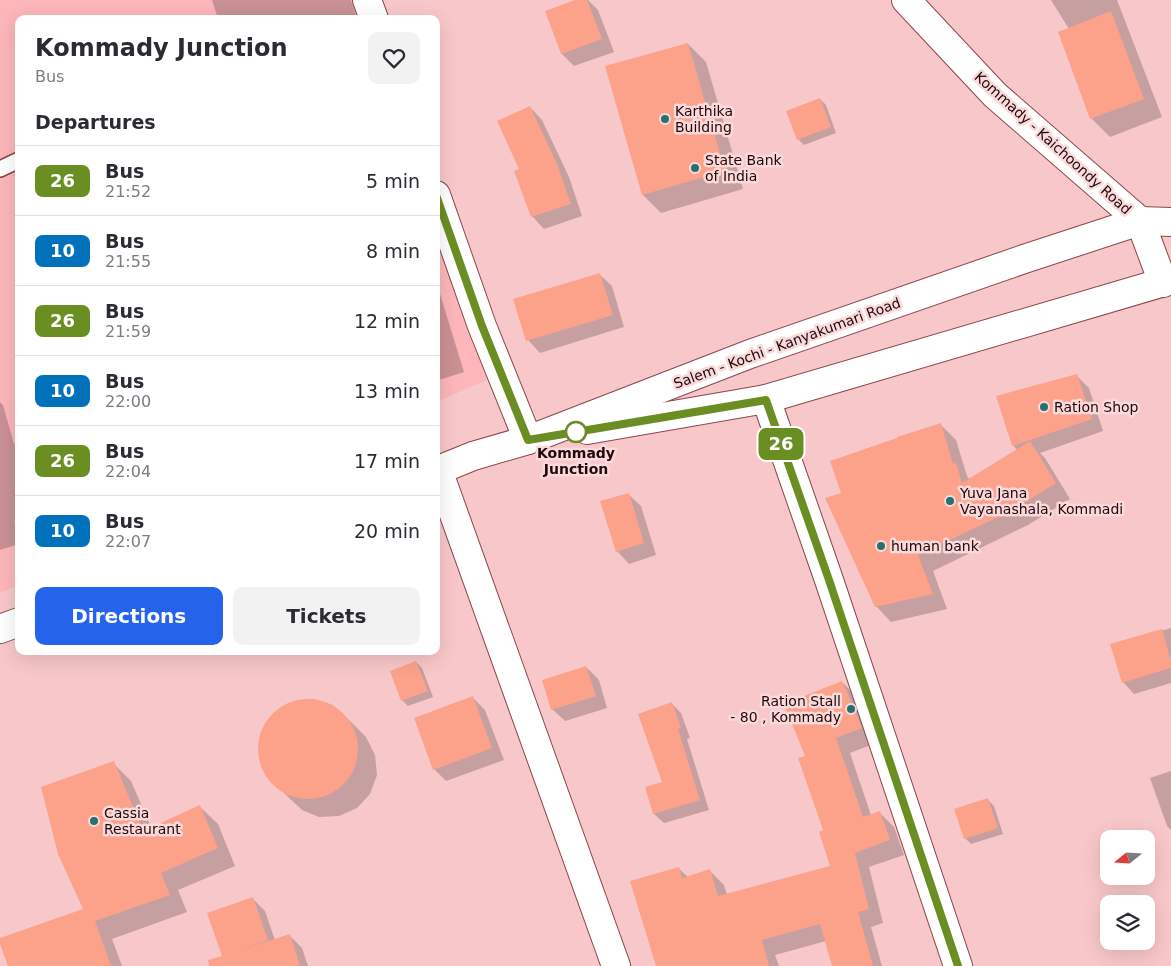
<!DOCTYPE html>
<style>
:root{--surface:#fff;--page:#f2f2f3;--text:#2b2b33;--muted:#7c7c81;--line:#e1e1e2;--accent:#2563eb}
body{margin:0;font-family:"DejaVu Sans",sans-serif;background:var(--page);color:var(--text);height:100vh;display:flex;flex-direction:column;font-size:19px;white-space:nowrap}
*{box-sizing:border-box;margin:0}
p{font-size:16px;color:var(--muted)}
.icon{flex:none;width:28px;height:28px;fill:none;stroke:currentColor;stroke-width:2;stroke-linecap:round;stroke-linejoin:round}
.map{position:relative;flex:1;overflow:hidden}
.panel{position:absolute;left:15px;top:15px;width:425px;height:640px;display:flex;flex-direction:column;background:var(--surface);border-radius:10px;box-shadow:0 5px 20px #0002}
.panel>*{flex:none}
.badge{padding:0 10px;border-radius:8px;font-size:18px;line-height:32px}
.needle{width:32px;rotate:252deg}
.buttons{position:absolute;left:1100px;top:830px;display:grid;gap:10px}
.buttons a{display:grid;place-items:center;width:55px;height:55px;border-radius:10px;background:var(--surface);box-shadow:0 5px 20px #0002;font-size:25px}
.map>.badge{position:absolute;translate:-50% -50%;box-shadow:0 0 0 2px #fff}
h2{padding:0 20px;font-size:19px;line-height:45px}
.round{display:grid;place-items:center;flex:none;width:52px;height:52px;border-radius:10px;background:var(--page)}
.headline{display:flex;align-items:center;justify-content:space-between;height:85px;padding:0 20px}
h1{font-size:24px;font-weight:700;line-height:38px}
.action{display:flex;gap:10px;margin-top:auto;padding:10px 20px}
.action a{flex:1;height:58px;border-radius:10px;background:var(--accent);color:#fff;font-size:20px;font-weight:700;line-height:58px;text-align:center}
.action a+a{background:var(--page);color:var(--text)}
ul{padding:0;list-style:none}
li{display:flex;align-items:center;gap:15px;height:70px;padding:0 20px;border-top:1px solid var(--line)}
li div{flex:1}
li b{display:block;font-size:19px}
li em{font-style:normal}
li .badge{min-width:55px;font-weight:700;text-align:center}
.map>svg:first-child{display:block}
.built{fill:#fdb6ba}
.shadow{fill:#0003}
.building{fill:#fca28b}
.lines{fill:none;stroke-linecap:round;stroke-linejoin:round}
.service-casing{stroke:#8b464d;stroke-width:18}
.minor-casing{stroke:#8b464d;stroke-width:30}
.secondary-casing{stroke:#8b464d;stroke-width:30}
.trunk-casing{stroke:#8b464d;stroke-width:30}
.service{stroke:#fff;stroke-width:15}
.minor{stroke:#fff;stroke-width:28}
.secondary{stroke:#fff;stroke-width:28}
.trunk{stroke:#fff;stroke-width:28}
.line-casing{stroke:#fff;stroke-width:11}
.line{stroke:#6b8e23;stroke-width:8}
.poi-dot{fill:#257070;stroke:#fad9da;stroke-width:2}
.stop-dot{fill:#fff;stroke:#6b8e23;stroke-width:2.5}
.labels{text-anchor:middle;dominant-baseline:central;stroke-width:5;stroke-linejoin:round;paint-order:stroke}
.poi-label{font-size:14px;fill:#22070a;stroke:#fad9da;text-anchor:start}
.street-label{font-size:14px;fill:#22070a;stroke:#fad9da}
.stop-label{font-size:14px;font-weight:bold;fill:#22070a;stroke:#fad9da}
</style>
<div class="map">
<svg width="1171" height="966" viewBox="0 0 1171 966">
<rect width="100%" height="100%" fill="#f8c7c9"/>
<g class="built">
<path d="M 0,0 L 356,0 L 363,19 L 19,19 L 19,585 L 0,593 Z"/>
<path d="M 436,233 L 487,380 L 436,402 Z"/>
</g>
<g class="shadow">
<path d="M 212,0 L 351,0 L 357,19 L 218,19 Z"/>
<path d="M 579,0 L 588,0 L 598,10 L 614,52 L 574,66 L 562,54 L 546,12 Z"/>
<path d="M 1051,0 L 1117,0 L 1162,117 L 1110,137 L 1092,119 L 1060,32 L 1069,29 Z"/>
<path d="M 688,44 L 706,62 L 743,189 L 661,213 L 643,195 L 607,67 Z"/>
<path d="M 820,99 L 826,105 L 836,133 L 804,145 L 798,139 Z"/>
<path d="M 530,107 L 542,120 L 569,177 L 582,216 L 544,229 L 532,216 L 521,170 Z"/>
<path d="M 599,274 L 612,286 L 624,327 L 540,353 L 528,340 Z"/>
<path d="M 436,281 L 464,372 L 436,381 Z"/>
<path d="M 1077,376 L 1089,388 L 1103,431 L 1040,453 L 1045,458 L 1070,499 L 1028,525 L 933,571 L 947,609 L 891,622 L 876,606 L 842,494 L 940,424 L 956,440 L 967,476 L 970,480 L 1017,450 L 1013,445 Z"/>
<path d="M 0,402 L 3,405 L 14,444 L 17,443 L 19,445 L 19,520 L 14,521 L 19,536 L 19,544 L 0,550 Z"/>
<path d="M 628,494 L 641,506 L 656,555 L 629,564 L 617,551 Z"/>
<path d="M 1171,628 L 1171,683 L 1134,694 L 1123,682 L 1112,645 Z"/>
<path d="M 416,662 L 422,668 L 433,697 L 408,706 L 402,700 Z"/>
<path d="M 586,667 L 599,680 L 607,708 L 565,721 L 552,709 Z"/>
<path d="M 842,682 L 857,697 L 876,743 L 850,753 L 871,815 L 879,812 L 894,827 L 904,855 L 869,867 L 883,923 L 871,927 L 882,966 L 833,966 L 826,941 L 775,955 L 779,966 L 670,966 L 678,868 L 688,877 L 710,871 L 724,885 L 727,895 L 832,866 L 825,831 L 807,757 Z"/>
<path d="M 473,698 L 485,710 L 504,760 L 446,781 L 434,769 Z"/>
<path d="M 313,699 L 332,705 L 347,718 L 366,737 L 375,755 L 377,775 L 370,794 L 357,808 L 339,816 L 319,817 L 302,810 L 269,779 L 260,761 L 259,742 L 265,724 L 278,710 L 295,701 Z"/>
<path d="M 671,703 L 681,713 L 690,738 L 687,739 L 709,810 L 664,823 L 654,814 L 664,783 Z"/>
<path d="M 113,763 L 131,781 L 152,829 L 200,807 L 218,824 L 235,866 L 178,890 L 187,912 L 112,939 L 122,966 L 9,966 L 0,940 L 85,910 Z"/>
<path d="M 1171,771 L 1171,830 L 1167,826 L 1150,778 Z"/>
<path d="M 988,800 L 994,806 L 1003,834 L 971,844 L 965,838 Z"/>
<path d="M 253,899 L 265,911 L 275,940 L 290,936 L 302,948 L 308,966 L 233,966 Z"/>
</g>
<g class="building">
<path d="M 575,0 L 587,0 L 602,39 L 561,54 L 545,11 Z"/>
<path d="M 1111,11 L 1144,99 L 1090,119 L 1058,32 Z"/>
<path d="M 688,43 L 725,171 L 642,195 L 605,66 Z"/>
<path d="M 820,98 L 831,127 L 797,140 L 786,111 Z"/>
<path d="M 530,106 L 557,164 L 571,204 L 531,217 L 514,171 L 519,169 L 497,121 Z"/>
<path d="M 600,273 L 613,315 L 526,341 L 513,299 Z"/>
<path d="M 1077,374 L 1092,419 L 1012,446 L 996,396 Z"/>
<path d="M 941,423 L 953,464 L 956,463 L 962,483 L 1030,441 L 1056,483 L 1013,510 L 918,555 L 933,594 L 875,607 L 825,498 L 841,493 L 830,461 L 897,438 L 897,437 Z"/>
<path d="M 629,493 L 644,543 L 616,552 L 600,501 Z"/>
<path d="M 1162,629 L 1171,661 L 1171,668 L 1122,683 L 1110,644 Z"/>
<path d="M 416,661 L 428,691 L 401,701 L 390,671 Z"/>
<path d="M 586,666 L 596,696 L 551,710 L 542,680 Z"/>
<path d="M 842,681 L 862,728 L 836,738 L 863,817 L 880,811 L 890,840 L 855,853 L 869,909 L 858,912 L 873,966 L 832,966 L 820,924 L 762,940 L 769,966 L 656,966 L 630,881 L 679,867 L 682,878 L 710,869 L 718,896 L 830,866 L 819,832 L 823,830 L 798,758 L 805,756 L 784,704 Z"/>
<path d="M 473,696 L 492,748 L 433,770 L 414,718 Z"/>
<circle cx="308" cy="749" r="50"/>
<path d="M 672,702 L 681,728 L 678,729 L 700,800 L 653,814 L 645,787 L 662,782 L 638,714 Z"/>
<path d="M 114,761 L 143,831 L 200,805 L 218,848 L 161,873 L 170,895 L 95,921 L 111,966 L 8,966 L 0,944 L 0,938 L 83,909 L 58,854 L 41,787 Z"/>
<path d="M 988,798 L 998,828 L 964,839 L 954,809 Z"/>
<path d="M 253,897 L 268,940 L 240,950 L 290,934 L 300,966 L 209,966 L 208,960 L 222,956 L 207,913 Z"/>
</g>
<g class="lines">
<g class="service-casing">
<path id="service" d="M 0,169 L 19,160"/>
</g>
<g class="minor-casing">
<g id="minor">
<path d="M 367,0 L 374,19"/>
<path d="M 436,195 L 482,326 L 528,440"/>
<path d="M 766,399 L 829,580 L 958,966"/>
<path d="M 438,470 L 616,966"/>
</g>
</g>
<g class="secondary-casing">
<path id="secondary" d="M 906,0 L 995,95 L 1140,221"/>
</g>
<g class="trunk-casing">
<g id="trunk">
<path d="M 1140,221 L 1163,283"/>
<path d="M 587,430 L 766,399 L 1171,280"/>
<path d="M 436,471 L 473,456 L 528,440 L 750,354 L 1024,259 L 1140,221 L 1171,222"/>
<path d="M 0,629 L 19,622"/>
</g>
</g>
<use href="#service" class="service"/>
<use href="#minor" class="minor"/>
<use href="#secondary" class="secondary"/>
<use href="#trunk" class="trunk"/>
</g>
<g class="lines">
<g class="line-casing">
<path id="line" d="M 436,195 L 482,326 L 528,440 L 766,400 L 829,580 L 958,966"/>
</g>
<use href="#line" class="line"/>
</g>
<g class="poi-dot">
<circle cx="665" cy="119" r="5"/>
<circle cx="695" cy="168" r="5"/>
<circle cx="1044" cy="407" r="5"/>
<circle cx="950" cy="501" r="5"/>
<circle cx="881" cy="546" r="5"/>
<circle cx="851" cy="709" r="5"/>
<circle cx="94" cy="821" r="5"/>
</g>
<circle class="stop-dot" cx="576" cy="432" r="10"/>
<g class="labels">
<g class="poi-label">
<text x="675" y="111">Karthika<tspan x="675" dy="16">Building</tspan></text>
<text x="705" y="160">State Bank<tspan x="705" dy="16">of India</tspan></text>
<text x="1054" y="407">Ration Shop</text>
<text x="960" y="493">Yuva Jana<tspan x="960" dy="16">Vayanashala, Kommadi</tspan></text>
<text x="891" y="546">human bank</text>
<text x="841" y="701" text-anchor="end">Ration Stall<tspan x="841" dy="16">- 80 , Kommady</tspan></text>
<text x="104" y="813">Cassia<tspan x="104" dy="16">Restaurant</tspan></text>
</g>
<g class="street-label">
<text transform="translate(1053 143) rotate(42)">Kommady - Kaichoondy Road</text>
<text transform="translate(787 343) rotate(-20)">Salem - Kochi - Kanyakumari Road</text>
</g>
<g class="stop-label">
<text x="576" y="453">Kommady<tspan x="576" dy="16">Junction</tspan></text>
</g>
</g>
</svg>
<div class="buttons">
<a><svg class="needle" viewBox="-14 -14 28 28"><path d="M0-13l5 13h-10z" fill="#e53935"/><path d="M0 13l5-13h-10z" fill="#7c7c81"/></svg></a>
<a><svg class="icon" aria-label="layers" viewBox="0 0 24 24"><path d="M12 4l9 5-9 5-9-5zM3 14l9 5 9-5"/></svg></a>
</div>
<b class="badge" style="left:781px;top:444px;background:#6b8e23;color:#fff">26</b>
<section class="panel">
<div class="headline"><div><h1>Kommady Junction</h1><p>Bus</p></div><a class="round"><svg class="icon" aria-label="heart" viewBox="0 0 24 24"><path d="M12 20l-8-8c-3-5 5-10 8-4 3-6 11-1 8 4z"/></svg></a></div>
<h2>Departures</h2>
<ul>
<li><span class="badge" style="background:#6b8e23;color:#fff">26</span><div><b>Bus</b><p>21:52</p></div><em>5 min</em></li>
<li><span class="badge" style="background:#0072bc;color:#fff">10</span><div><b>Bus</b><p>21:55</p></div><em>8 min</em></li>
<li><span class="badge" style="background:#6b8e23;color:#fff">26</span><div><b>Bus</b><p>21:59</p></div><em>12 min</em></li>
<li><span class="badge" style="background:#0072bc;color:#fff">10</span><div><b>Bus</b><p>22:00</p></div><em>13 min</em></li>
<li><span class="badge" style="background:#6b8e23;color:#fff">26</span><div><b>Bus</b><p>22:04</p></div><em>17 min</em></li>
<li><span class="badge" style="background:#0072bc;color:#fff">10</span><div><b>Bus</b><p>22:07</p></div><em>20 min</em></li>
</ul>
<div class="action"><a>Directions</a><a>Tickets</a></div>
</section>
</div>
